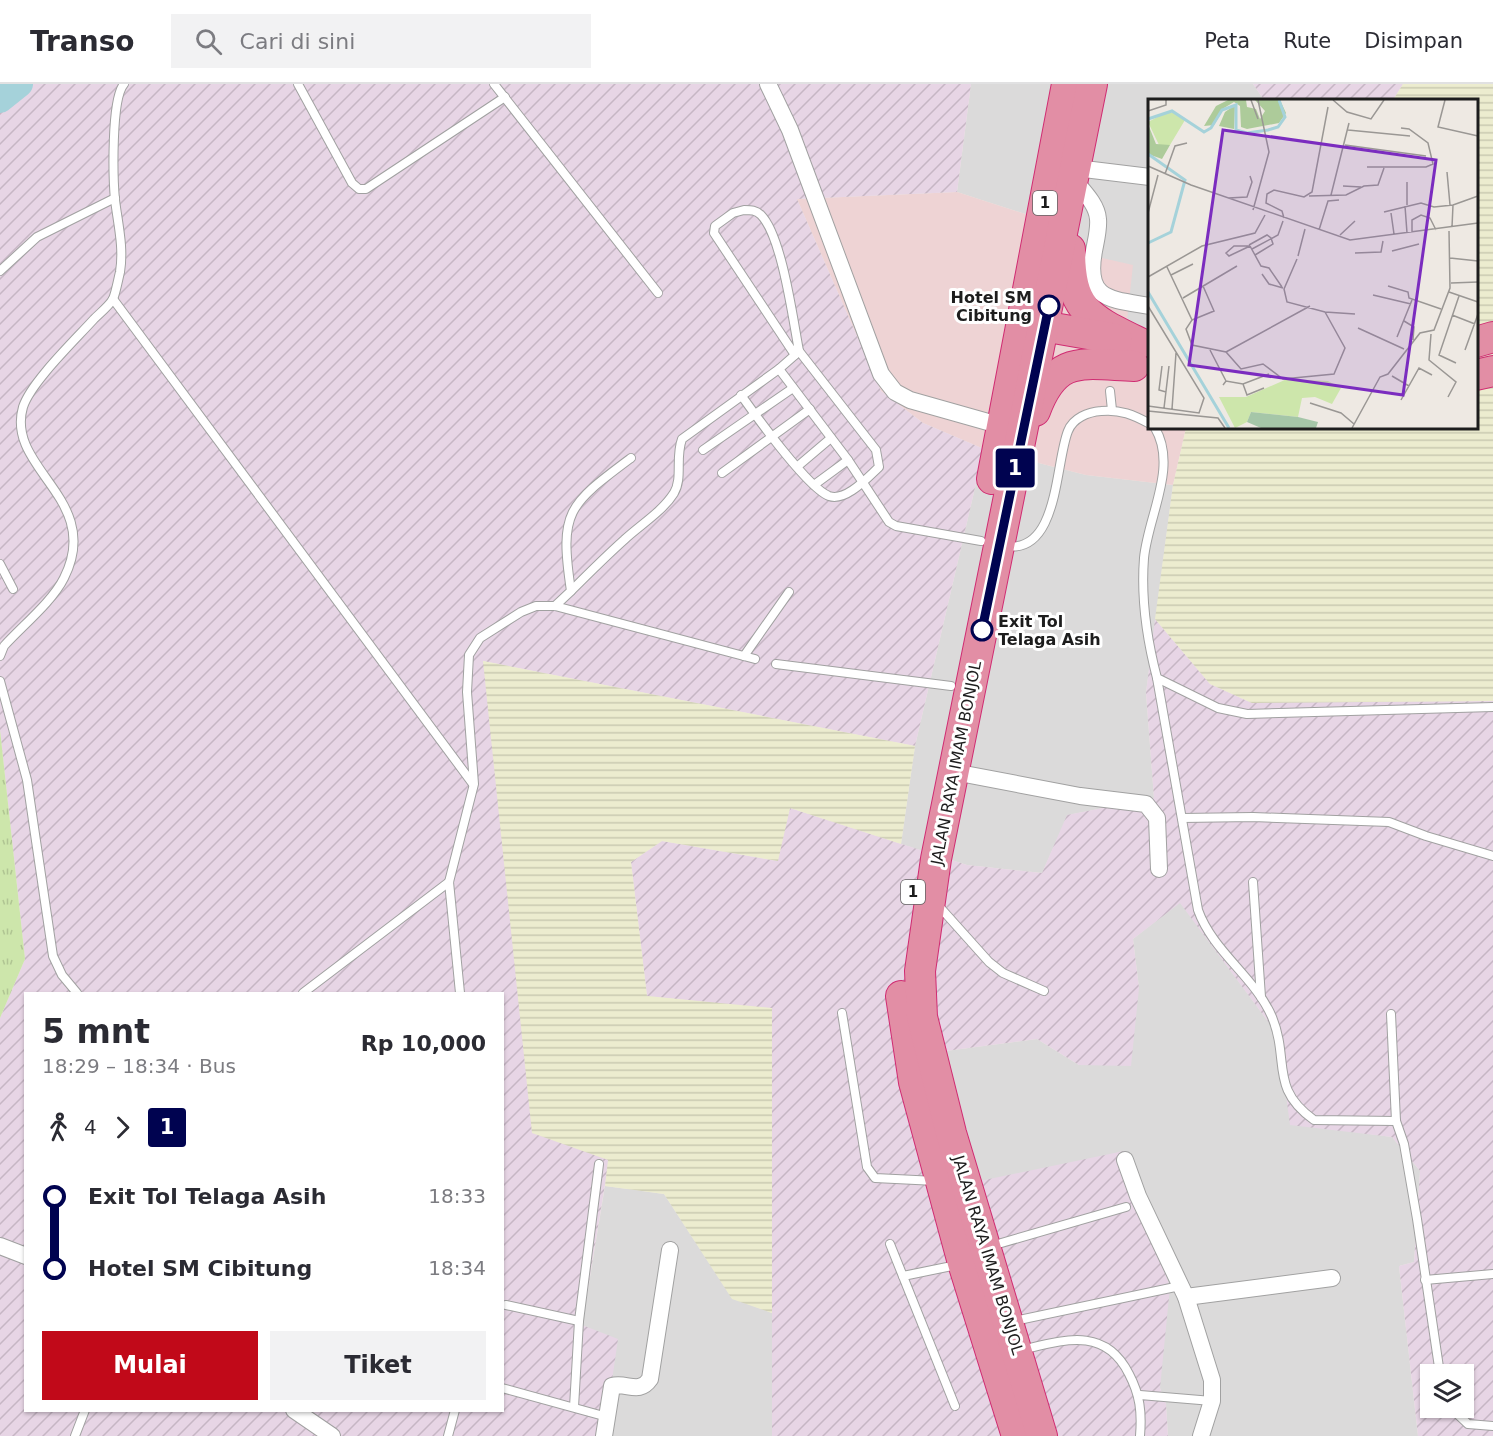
<!DOCTYPE html>
<html lang="id">
<meta charset="utf-8">
<style>
:root{--surface:#fff;--page:#f2f2f3;--text:#2b2b33;--muted:#7c7c81;--line:#e1e1e2;--accent:#c10919}
body{margin:0;font-family:"DejaVu Sans",sans-serif;background:var(--page);color:var(--text);height:100vh;display:flex;flex-direction:column;font-size:22px;white-space:nowrap}
*{box-sizing:border-box;margin:0}
p{font-size:20px;color:var(--muted)}
.icon{flex:none;width:33px;height:33px;fill:none;stroke:currentColor;stroke-width:2;stroke-linecap:round;stroke-linejoin:round}
.map{position:relative;flex:1;overflow:hidden}
.panel{position:absolute;left:24px;top:908px;width:480px;height:420px;display:flex;flex-direction:column;background:var(--surface);border-radius:0px;box-shadow:0 2px 4px #0004}
.panel>*{flex:none}
.badge{padding:0 12px;border-radius:4px;font-size:21px;line-height:39px}
.controls{position:absolute;left:1420px;top:1280px;display:grid;gap:12px}
.controls a{display:grid;place-items:center;width:54px;height:54px;border-radius:0px;background:var(--surface);box-shadow:0 2px 4px #0004;font-size:30px}
.map>.badge{position:absolute;translate:-50% -50%;box-shadow:0 0 0 3px #fff}
.legs{display:flex;align-items:center;gap:9px;height:66px;padding:0 18px;font-size:20px}
.legs p{margin-inline-start:auto}
.head{display:flex;align-items:center;justify-content:space-between;height:102px;padding:0 18px}
h1{font-size:33px;font-weight:700;line-height:45px}
.button{display:flex;gap:12px;margin-top:auto;padding:12px 18px}
.button a{flex:1;height:69px;border-radius:0px;background:var(--accent);color:#fff;font-size:24px;font-weight:700;line-height:69px;text-align:center}
.button a+a{background:var(--page);color:var(--text)}
ul{padding:0 18px;list-style:none}
li{display:flex;align-items:center;gap:21px;height:72px;font-size:22px}
li i{display:grid;place-items:center;width:9px;height:100%;margin:0 8px;background:currentColor}
li i::after{content:'';width:15px;height:15px;margin:-8px;border:4px solid;border-radius:50%;background:var(--surface)}
li p{margin-inline-start:auto}
li:first-child i{background:linear-gradient(#0000 50%,currentColor 0)}
li:last-child i{background:linear-gradient(currentColor 50%,#0000 0)}
header{display:flex;align-items:center;gap:36px;box-sizing:border-box;height:84px;padding:0 30px;background:var(--surface);border-bottom:2px solid var(--line)}
header strong{font-size:28px}
nav{display:flex;gap:33px;margin-inline-start:auto;font-size:21px}
.search{width:420px;height:54px;background:var(--page);display:flex;align-items:center;gap:15px;box-sizing:border-box;padding:0 21px;border-radius:0px;color:var(--muted);font-size:22px}
.map>svg:first-child{display:block}
.residential{fill:#dbdada}
.commercial{fill:#eed3d4}
.industrial{fill:url(#industrial-furrows);fill-rule:evenodd}
.farmland{fill:url(#farmland-rules)}
.grass{fill:url(#grass-tufts)}
.lines{fill:none;stroke-linecap:round;stroke-linejoin:round}
.river{stroke:#a5d2da;stroke-width:26}
.lane-casing{stroke:#a1a1a1;stroke-width:10}
.street-casing{stroke:#a1a1a1;stroke-width:18}
.highway-casing{stroke:#d02c72;stroke-width:32}
.lane{stroke:#fff;stroke-width:8}
.street{stroke:#fff;stroke-width:16}
.highway{stroke:#e28ea5;stroke-width:30}
.line-1-casing{stroke:#fff;stroke-width:14}
.line-1{stroke:#000350;stroke-width:9}
.stop-1-dot{fill:#fff;stroke:#000350;stroke-width:3}
.labels{text-anchor:middle;dominant-baseline:central;stroke-width:6;stroke-linejoin:round;paint-order:stroke}
.shield{fill:#fff;stroke:#616161;stroke-width:1.5}
.shield-label{font-size:15px;font-weight:bold;fill:#1d1d1d}
.stop-label{font-size:16px;font-weight:bold;fill:#1d1d1d;stroke:#fff;text-anchor:end}
.street-label{font-size:16px;fill:#1d1d1d;stroke:#fff}
.inset-river{fill:none;stroke:#a5d2da;stroke-width:3}
.inset-road{fill:none;stroke:#9a9794;stroke-width:1.5}
.view{fill:#7b2cbf;fill-opacity:0.15;stroke:#7b2cbf;stroke-width:3}
.inset-edge{fill:none;stroke:#1d1d1d;stroke-width:3}
</style>
<header>
<strong>Transo</strong>
<div class="search"><svg class="icon" aria-label="search" viewBox="0 0 24 24"><circle cx="10" cy="10" r="6"/><path d="M15 15l6 6"/></svg>Cari di sini</div>
<nav><a>Peta</a><a>Rute</a><a>Disimpan</a></nav>
</header>
<div class="map">
<svg width="1493" height="1352" viewBox="0 0 1493 1352">
<defs>
<pattern id="industrial-furrows" width="10" height="10" patternUnits="userSpaceOnUse" patternTransform="scale(1.5)"><rect width="10" height="10" fill="#e7d5e5"/><path d="M-1 1l2-2M0 10L10 0M9 11l2-2" fill="none" stroke="#c6b6c4"/></pattern>
<pattern id="farmland-rules" width="6" height="5" patternUnits="userSpaceOnUse" patternTransform="scale(1.5)"><rect width="6" height="5" fill="#ececcf"/><path d="M0 2.5h6" fill="none" stroke="#cacab1"/></pattern>
<pattern id="grass-tufts" width="24" height="20" patternUnits="userSpaceOnUse" patternTransform="scale(1.5)"><rect width="24" height="20" fill="#cde6ab"/><path d="M3 7l-1-3M5 7V3M7 7l1-3M15 17l-1-3M17 17v-4M19 17l1-3" fill="none" stroke="#b0c593"/></pattern>
</defs>
<rect width="100%" height="100%" fill="#eee9e3"/>
<g class="residential">
<path d="M 971,0 L 1253,0 L 1264,16 L 1150,16 L 1149,259 L 1044,161 L 1047,137 L 957,108 Z"/>
<path d="M 984,365 L 1086,391 L 1173,401 L 1146,609 L 1154,714 L 1068,731 L 1042,789 L 967,781 L 901,760 L 915,662 Z"/>
<path d="M 1180,818 L 1278,951 L 1362,1049 L 1392,1053 L 1420,1087 L 1414,1178 L 1399,1182 L 1418,1352 L 1168,1352 L 1166,1320 L 1160,1304 L 951,1103 L 915,971 L 1037,955 L 1079,981 L 1139,904 L 1133,855 Z"/>
<path d="M 605,1102 L 664,1110 L 732,1214 L 772,1229 L 772,1352 L 604,1352 L 582,1242 Z"/>
</g>
<path class="commercial" d="M 957,108 L 1047,137 L 1045,161 L 1133,181 L 1125,255 L 1149,259 L 1150,344 L 1186,344 L 1173,401 L 1086,391 L 984,365 L 923,339 L 881,307 L 797,115 Z"/>
<g class="industrial">
<path d="M 0,0 L 971,0 L 957,108 L 797,115 L 881,307 L 923,339 L 984,365 L 915,662 L 483,577 L 609,1076 L 582,1241 L 618,1255 L 604,1352 L 0,1352 L 0,934 L 25,875 L 0,646 ZM 26,909 L 502,909 L 502,1326 L 26,1326 Z"/>
<path d="M 1253,0 L 1434,0 L 1403,0 L 1393,16 L 1264,16 Z"/>
<path d="M 1155,535 L 1210,600 L 1252,619 L 1493,617 L 1493,1352 L 1418,1352 L 1399,1182 L 1414,1178 L 1420,1087 L 1392,1053 L 1290,1041 L 1278,951 L 1180,819 L 1133,855 L 1139,904 L 1131,982 L 1079,981 L 1037,955 L 915,971 L 951,1103 L 1124,1067 L 1170,1203 L 1160,1304 L 1166,1320 L 1168,1352 L 772,1352 L 772,925 L 647,912 L 631,778 L 662,757 L 777,777 L 790,724 L 967,781 L 1042,789 L 1067,731 L 1154,714 L 1146,609 ZM 1431,1290 L 1464,1290 L 1464,1323 L 1431,1323 Z"/>
</g>
<g class="farmland">
<path d="M 1403,0 L 1493,0 L 1493,617 L 1252,619 L 1210,600 L 1155,535 L 1173,401 L 1186,344 L 1476,344 L 1476,16 L 1393,16 Z"/>
<path d="M 483,577 L 915,662 L 901,760 L 790,724 L 778,777 L 662,757 L 631,778 L 647,912 L 772,924 L 772,1229 L 732,1215 L 664,1110 L 605,1102 L 608,1076 L 532,1049 Z"/>
</g>
<path class="grass" d="M 0,646 L 25,875 L 0,934 Z"/>
<g class="lines">
<path class="river" d="M 0,16 L 20,0"/>
<g class="lane-casing">
<g id="lane">
<path d="M 298,0 L 352,99 L 359,105 L 366,105 L 505,13"/>
<path d="M 494,0 L 658,209"/>
<path d="M 744,126 C 751,126 756,126 761,131 C 782,152 793,236 799,267 L 795,271 L 714,149 L 715,142 L 733,129 Z"/>
<path d="M 0,187 L 37,153 L 115,114"/>
<path d="M 113,215 L 473,700"/>
<path d="M 779,285 L 848,376 L 889,438 L 896,442 L 981,457"/>
<path d="M 1110,307 L 1112,326"/>
<path d="M 741,311 C 756,332 808,404 829,412 C 846,418 868,393 879,383 L 876,366 L 799,267"/>
<path d="M 1155,344 C 1178,383 1148,432 1144,474 C 1141,513 1147,556 1157,594 L 1218,624 L 1247,630 L 1493,623"/>
<path d="M 703,366 L 793,304"/>
<path d="M 798,382 L 831,354"/>
<path d="M 722,389 L 810,325"/>
<path d="M 814,401 L 848,376"/>
<path d="M 1005,462 C 1059,471 1055,379 1068,347 C 1073,334 1088,328 1101,327 C 1120,325 1134,331 1150,340"/>
<path d="M 0,480 L 13,505"/>
<path d="M 571,507 C 588,490 605,473 624,456 C 640,441 662,428 674,409 C 683,394 675,374 682,355 L 779,285 L 795,271"/>
<path d="M 555,522 L 571,507 C 559,427 568,421 631,374"/>
<path d="M 0,572 L 4,562 C 22,542 52,518 64,494 C 104,415 5,385 23,323 C 31,298 76,255 94,235 C 100,229 109,222 113,215 C 116,208 118,196 120,188 C 124,164 118,140 115,116 C 113,94 111,15 124,0"/>
<path d="M 744,572 L 789,508"/>
<path d="M 776,580 L 951,602"/>
<path d="M 1157,594 L 1198,826 C 1213,868 1255,893 1272,933 C 1290,977 1269,1004 1314,1036 L 1396,1037"/>
<path d="M 0,597 L 27,696 L 53,872 L 62,891 L 77,909"/>
<path d="M 1182,734 L 1253,733 L 1389,738 L 1426,752 L 1493,772"/>
<path d="M 1253,798 L 1261,913"/>
<path d="M 937,820 L 989,878 L 1003,889 L 1044,907"/>
<path d="M 303,909 L 449,798"/>
<path d="M 460,909 L 449,798 L 474,700 L 467,608 L 469,571 L 480,554 L 521,528 L 536,522 L 555,522 L 755,575"/>
<path d="M 842,929 L 867,1083 L 875,1094 L 936,1097"/>
<path d="M 1391,930 L 1396,1037 L 1404,1060 L 1417,1135 L 1440,1290"/>
<path d="M 890,1160 L 955,1322"/>
<path d="M 991,1162 L 1126,1123"/>
<path d="M 903,1192 L 957,1181"/>
<path d="M 1425,1196 L 1493,1190"/>
<path d="M 506,1221 L 579,1237"/>
<path d="M 1014,1237 L 1180,1202"/>
<path d="M 1021,1266 C 1064,1256 1105,1242 1129,1290 C 1140,1311 1142,1328 1140,1352"/>
<path d="M 502,1304 L 600,1331"/>
<path d="M 1140,1311 L 1212,1317"/>
<path d="M 574,1323 L 579,1237 L 599,1080"/>
<path d="M 1450,1323 L 1468,1340 L 1493,1342"/>
<path d="M 75,1352 L 85,1326"/>
<path d="M 448,1352 L 455,1326"/>
</g>
</g>
<g class="street-casing">
<g id="street">
<path d="M 768,0 L 790,46 L 881,290 L 895,308 L 910,316 L 1002,342"/>
<path d="M 1076,84 L 1150,93"/>
<path d="M 1074,96 C 1083,107 1097,120 1098,135 C 1099,145 1096,156 1094,167 C 1085,216 1109,215 1150,222"/>
<path d="M 954,688 L 1080,712 L 1146,720 L 1157,734 L 1159,785"/>
<path d="M 1125,1076 L 1138,1112 L 1186,1213 L 1212,1296 L 1212,1317 L 1201,1352"/>
<path d="M 0,1162 L 26,1172"/>
<path d="M 1186,1213 L 1332,1194"/>
<path d="M 294,1326 L 332,1352"/>
<path d="M 604,1352 L 612,1302 C 627,1298 639,1311 650,1295 L 670,1166"/>
</g>
</g>
<g class="highway-casing">
<g id="highway">
<path d="M 1070,165 C 1070,227 1089,234 1140,259"/>
<path d="M 1025,239 L 1117,255"/>
<path d="M 1476,258 L 1493,253"/>
<path d="M 1476,291 L 1493,287"/>
<path d="M 1035,327 C 1056,270 1082,280 1134,282"/>
<path d="M 992,395 L 1067,0"/>
<path d="M 901,912 L 914,998 L 963,1179 L 1017,1352"/>
<path d="M 1042,1352 L 951,1049 L 922,933 L 920,887 L 936,775 L 1092,0"/>
</g>
</g>
<use href="#lane" class="lane"/>
<use href="#street" class="street"/>
<use href="#highway" class="highway"/>
</g>
<g class="lines">
<g class="line-1-casing">
<path id="line-1" d="M 982,546 L 1049,222"/>
</g>
<use href="#line-1" class="line-1"/>
</g>
<g class="stop-1-dot">
<circle cx="1049" cy="222" r="10"/>
<circle cx="982" cy="546" r="10"/>
</g>
<g class="labels">
<g class="shield">
<rect x="1033" y="107" width="24" height="24" rx="4.5"/>
<rect x="901" y="796" width="24" height="24" rx="4.5"/>
</g>
<g class="shield-label">
<text x="1045" y="119">1</text>
<text x="913" y="808">1</text>
</g>
<g class="stop-label">
<text x="1032" y="213">Hotel SM<tspan x="1032" dy="18">Cibitung</tspan></text>
<text x="998" y="537" text-anchor="start">Exit Tol<tspan x="998" dy="18">Telaga Asih</tspan></text>
</g>
<g class="street-label">
<text transform="translate(956 679) rotate(-79)">JALAN RAYA IMAM BONJOL</text>
<text transform="translate(988 1171) rotate(73)">JALAN RAYA IMAM BONJOL</text>
</g>
</g>
<g transform="translate(1148 15)">
<rect width="330" height="330" fill="#eee9e3"/>
<path d="M 19,13 L 28,14 L 37,21 L 22,46 L 11,46 L 0,23 ZM 139,280 L 180,282 L 193,289 L 184,305 L 167,298 L 154,299 L 150,318 L 103,313 L 99,323 L 87,329 L 71,298 L 98,298 Z" fill="#cde6ab"/>
<path d="M 80,1 L 98,1 L 99,8 L 108,10 L 112,20 L 117,12 L 107,1 L 132,1 L 138,14 L 131,24 L 99,30 L 93,28 L 92,7 L 86,3 L 76,9 L 66,26 L 56,27 L 68,7 ZM 87,6 L 86,30 L 71,27 L 77,13 ZM 0,25 L 8,45 L 22,46 L 14,60 L 0,55 Z" fill="#adcb9a"/>
<path d="M 103,313 L 150,318 L 170,323 L 168,329 L 113,329 L 99,323 Z" fill="#a5c6a8"/>
<path class="inset-river" d="M 0,20 L 24,12 L 56,33 L 63,29 L 74,11 L 88,6 L 88,31 L 99,34 L 120,31 L 130,28 L 137,18 L 131,1M 0,55 L 37,81 L 23,133 L 0,144M 0,193 L 81,329"/>
<path class="inset-road" d="M 103,1 L 110,20M 185,1 L 199,13 L 223,20 L 236,1M 297,1 L 290,28 L 330,37M 0,12 L 18,6 L 18,1M 200,31 L 262,37M 197,46 L 278,57M 0,67 L 43,86 L 202,141 L 330,124M 219,68 L 278,68 L 285,65 L 280,44 L 261,30 L 253,29M 299,73 L 302,106M 17,75 L 27,47 L 39,44M 195,87 L 213,88M 183,96 L 201,24M 161,97 L 198,96 L 216,87 L 230,86 L 236,69M 80,99 L 99,98 L 104,83 L 102,77M 259,106 L 259,83M 257,107 L 259,134M 105,111 L 121,53 L 110,1M 236,113 L 273,104 L 286,108 L 305,106 L 330,97M 0,114 L 10,76M 243,114 L 246,135M 136,119 L 134,112 L 118,104 L 119,95 L 126,91 L 156,98 L 164,93 L 180,8M 304,128 L 305,106M 171,131 L 180,102 L 191,101M 264,134 L 264,121 L 273,116 L 282,119 L 288,131M 192,136 L 207,122M 101,146 L 119,136 L 123,139 L 125,145 L 107,156M 102,147 L 81,157 L 78,154 L 86,147 ZM 102,147 L 113,167 L 121,169 L 134,188M 104,150 L 130,136 L 135,122M 244,152 L 271,145M 207,154 L 233,153 L 235,142M 150,157 L 157,130M 302,159 L 330,162M 149,160 L 136,190 L 139,203 L 177,213 L 207,215M 19,168 L 44,221 L 38,230 L 44,246 L 78,253 L 93,270 L 115,265 L 135,280 L 186,275 L 197,249 L 177,213M 114,175 L 121,185 L 135,189M 23,176 L 45,165M 0,178 L 54,147 L 107,134 L 117,116M 303,184 L 330,183M 240,187 L 260,193 L 261,199 L 293,210M 301,193 L 330,203M 225,196 L 263,205M 35,199 L 89,167M 0,207 L 56,299 L 51,314 L 0,307M 304,216 L 327,225M 44,221 L 66,212 L 55,187M 256,222 L 266,228 L 265,241M 210,229 L 256,250M 283,235 L 281,261 L 308,283 L 300,298M 249,238 L 264,201M 62,251 L 78,282M 317,251 L 330,215M 78,253 L 162,207M 308,264 L 291,256 L 311,197M 14,267 L 11,291 L 18,293M 244,277 L 261,287M 95,285 L 99,296 L 116,289M 75,286 L 78,282 L 95,285 L 121,275M 253,301 L 271,269 L 284,276M 162,304 L 193,314 L 206,325M 16,309 L 21,267M 24,310 L 28,254M 0,312 L 70,319 L 77,329M 204,329 L 232,278 L 240,275 L 272,234 L 286,231 L 302,189 L 301,132"/>
<path class="view" d="M 75,31 L 288,61 L 255,296 L 41,266 Z"/>
<rect width="330" height="330" class="inset-edge"/>
</g>
</svg>
<div class="controls">
<a><svg class="icon" aria-label="layers" viewBox="0 0 24 24"><path d="M12 4l9 5-9 5-9-5zM3 14l9 5 9-5"/></svg></a>
</div>
<b class="badge" style="left:1015px;top:384px;background:#000350;color:#fff">1</b>
<section class="panel">
<div class="head"><div><h1>5 mnt</h1><p>18:29 – 18:34 · Bus</p></div><b>Rp 10,000</b></div>
<div class="legs"><svg class="icon" aria-label="walk" viewBox="0 0 24 24"><circle cx="13" cy="4" r="2"/><path d="M13 8l-2 6 4 7M11 14l-3 7M7 12l3-4h3l4 4"/></svg>4<svg class="icon" aria-label="forward" viewBox="0 0 24 24"><path d="M9 5l7 7-7 7"/></svg><b class="badge" style="background:#000350;color:#fff">1</b></div>
<ul>
<li><i style="color:#000350"></i><b>Exit Tol Telaga Asih</b><p>18:33</p></li>
<li><i style="color:#000350"></i><b>Hotel SM Cibitung</b><p>18:34</p></li>
</ul>
<div class="button"><a>Mulai</a><a>Tiket</a></div>
</section>
</div>
